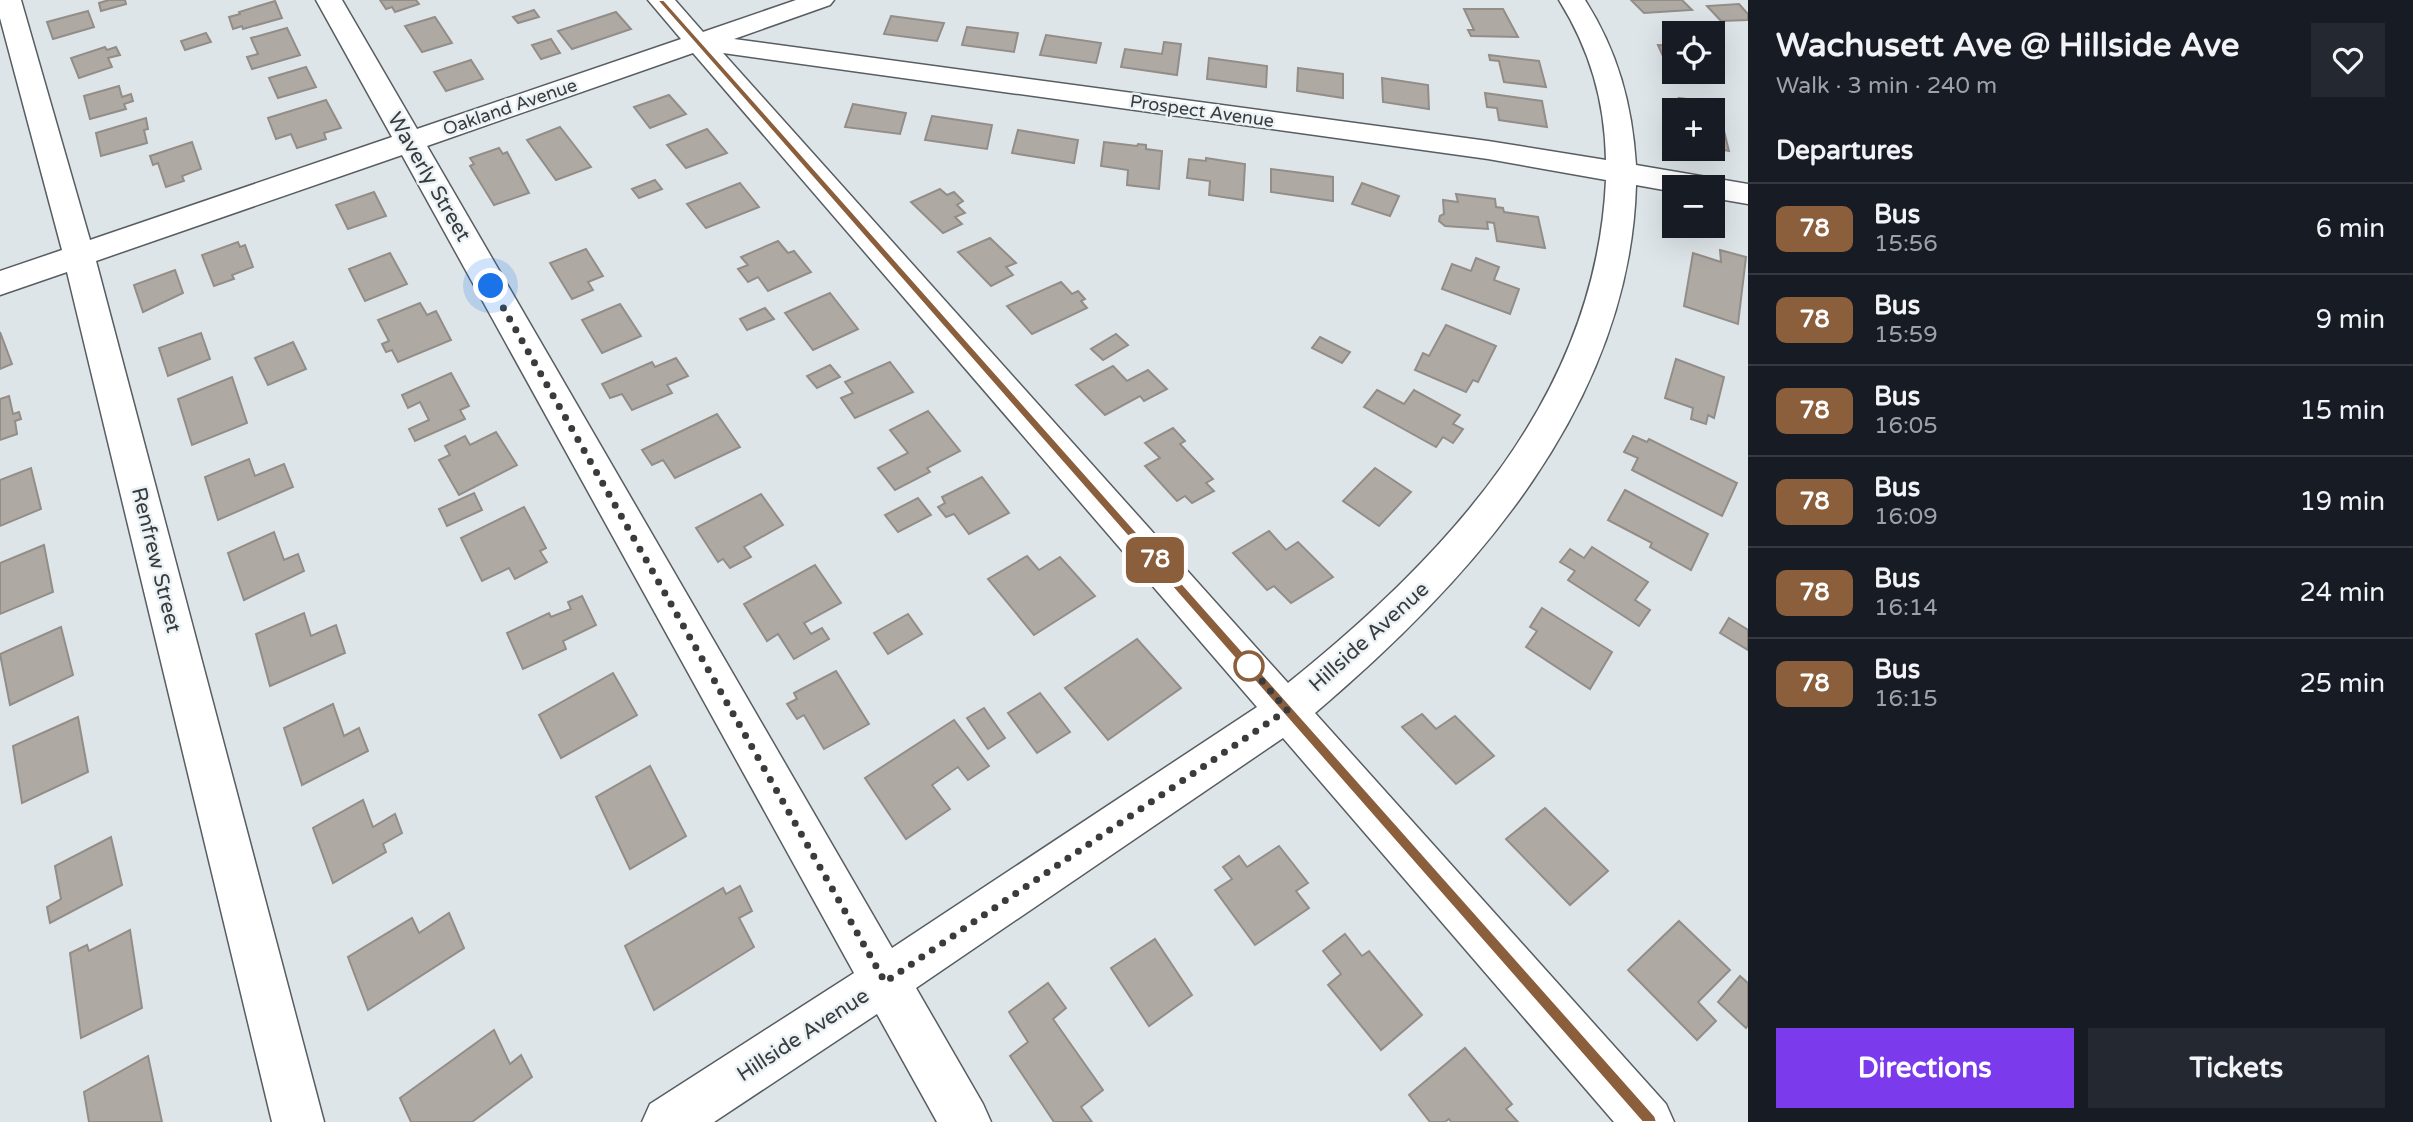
<!DOCTYPE html>
<meta charset="utf-8">
<style>
:root{--surface:#171b24;--page:#242831;--text:#f1f3f6;--muted:#9ea1a6;--line:#363941;--accent:#7c3aed}
body{margin:0;font-family:"Varela Round",sans-serif;background:var(--page);color:var(--text);height:100vh;display:flex;flex-direction:column;font-size:26px;white-space:nowrap}
*{box-sizing:border-box;margin:0}
p{font-size:23px;color:var(--muted)}
.icon{flex:none;width:38px;height:38px;fill:none;stroke:currentColor;stroke-width:2;stroke-linecap:round;stroke-linejoin:round}
.map{position:relative;flex:1;overflow:hidden}
.sheet{display:flex;flex-direction:column;background:var(--surface);width:665px}
.sheet>*{flex:none}
.badge{padding:0 14px;border-radius:10px;font-size:24px;line-height:46px}
.tools{position:absolute;left:1662px;top:21px;display:grid;gap:14px}
.tools a{display:grid;place-items:center;width:63px;height:63px;border-radius:0px;background:var(--surface);box-shadow:0 7px 28px #0002;font-size:35px}
.you{position:absolute;width:35px;height:35px;margin:-18px;border:5px solid #fff;border-radius:50%;background:#1a73e8;box-shadow:0 0 0 10px #1a73e833}
.map>.badge{position:absolute;translate:-50% -50%;box-shadow:0 0 0 4px #fff}
h2{padding:0 28px;font-size:26px;line-height:63px}
.round{display:grid;place-items:center;flex:none;width:74px;height:74px;border-radius:0px;background:var(--page)}
.head{display:flex;align-items:center;justify-content:space-between;height:119px;padding:0 28px}
h1{font-size:33px;font-weight:700;line-height:52px}
.action{display:flex;gap:14px;margin-top:auto;padding:14px 28px}
.action a{flex:1;height:80px;border-radius:0px;background:var(--accent);color:#fff;font-size:28px;font-weight:700;line-height:80px;text-align:center}
.action a+a{background:var(--page);color:var(--text)}
ul{padding:0;list-style:none}
li{display:flex;align-items:center;gap:21px;height:91px;padding:0 28px;border-top:2px solid var(--line)}
li div{flex:1}
li b{display:block;font-size:26px}
li em{font-style:normal}
li .badge{min-width:77px;font-weight:700;text-align:center}
main{display:flex;flex:1;min-height:0}
.map>svg:first-child{display:block}
.building{fill:#afa9a4;stroke:#938d88;stroke-width:2}
.lines{fill:none;stroke-linecap:round;stroke-linejoin:round}
.minor-casing{stroke:#575d61;stroke-width:3}
.minor{fill:#fff;fill-rule:evenodd}
.line{fill:#8b5e3c;stroke:#fff;stroke-width:2}
.walk{stroke:#393b3d;stroke-width:7;stroke-dasharray:0 12.6}
.stop-dot{fill:#fff;stroke:#8b5e3c;stroke-width:3.5}
.labels{text-anchor:middle;dominant-baseline:central;stroke-width:5;stroke-linejoin:round;paint-order:stroke}
.far-street-label{font-size:18px;fill:#393b3d;stroke:#ebf2f6}
.street-label{font-size:21px;fill:#393b3d;stroke:#ebf2f6}
</style>
<main>
<div class="map">
<svg width="1748" height="1122" viewBox="0 0 1748 1122">
<rect width="100%" height="100%" fill="#dee5e9"/>
<g class="building">
<path d="M 109,0 L 125,0 L 126,4 L 101,11 L 99,3 Z"/>
<path d="M 380,0 L 416,0 L 419,4 L 395,12 L 392,7 L 386,9 Z"/>
<path d="M 1631,0 L 1682,0 L 1692,10 L 1644,13 Z"/>
<path d="M 275,1 L 282,18 L 243,29 L 242,26 L 233,29 L 229,17 L 240,14 L 239,12 Z"/>
<path d="M 1739,4 L 1748,14 L 1748,20 L 1721,21 L 1707,6 Z"/>
<path d="M 1464,9 L 1503,9 L 1518,37 L 1471,36 L 1468,30 L 1474,30 Z"/>
<path d="M 534,10 L 539,17 L 518,23 L 513,17 Z"/>
<path d="M 88,11 L 94,27 L 53,39 L 47,22 Z"/>
<path d="M 616,12 L 631,29 L 572,49 L 558,31 Z"/>
<path d="M 891,16 L 944,23 L 937,41 L 884,34 Z"/>
<path d="M 435,17 L 452,43 L 422,52 L 405,26 Z"/>
<path d="M 967,27 L 1018,33 L 1014,52 L 962,45 Z"/>
<path d="M 287,28 L 300,55 L 252,69 L 247,57 L 258,54 L 251,38 Z"/>
<path d="M 206,33 L 211,42 L 185,50 L 181,41 Z"/>
<path d="M 1046,35 L 1101,43 L 1096,63 L 1040,55 Z"/>
<path d="M 551,39 L 560,53 L 541,59 L 532,45 Z"/>
<path d="M 1164,42 L 1181,44 L 1177,75 L 1121,67 L 1125,49 L 1162,54 Z"/>
<path d="M 1658,45 L 1675,46 L 1675,72 L 1702,72 L 1705,79 L 1672,76 Z"/>
<path d="M 105,47 L 107,50 L 116,47 L 120,55 L 108,58 L 112,67 L 79,78 L 71,58 Z"/>
<path d="M 1489,55 L 1539,61 L 1546,87 L 1504,82 L 1499,61 L 1490,60 Z"/>
<path d="M 1209,58 L 1267,66 L 1266,87 L 1207,79 Z"/>
<path d="M 471,60 L 483,79 L 446,91 L 434,72 Z"/>
<path d="M 306,67 L 316,87 L 278,98 L 269,78 Z"/>
<path d="M 1298,68 L 1343,74 L 1343,98 L 1297,91 Z"/>
<path d="M 1382,78 L 1428,85 L 1429,109 L 1383,102 Z"/>
<path d="M 119,86 L 122,97 L 131,94 L 133,101 L 124,104 L 126,109 L 90,119 L 84,96 Z"/>
<path d="M 1485,93 L 1542,101 L 1547,127 L 1499,120 L 1497,108 L 1487,107 Z"/>
<path d="M 669,95 L 686,114 L 650,128 L 634,107 Z"/>
<path d="M 1679,98 L 1717,103 L 1729,151 L 1713,148 L 1713,110 L 1682,110 Z"/>
<path d="M 326,100 L 341,128 L 324,133 L 326,139 L 297,148 L 291,134 L 276,139 L 268,118 Z"/>
<path d="M 853,104 L 906,113 L 900,134 L 845,127 Z"/>
<path d="M 932,116 L 992,125 L 987,149 L 925,140 Z"/>
<path d="M 146,118 L 148,129 L 144,130 L 147,143 L 101,156 L 96,133 Z"/>
<path d="M 560,127 L 591,167 L 556,180 L 527,140 Z"/>
<path d="M 707,129 L 727,153 L 686,168 L 667,145 Z"/>
<path d="M 1018,130 L 1078,140 L 1074,163 L 1012,153 Z"/>
<path d="M 192,142 L 201,169 L 182,176 L 184,181 L 166,187 L 158,163 L 153,165 L 150,156 Z"/>
<path d="M 1104,142 L 1137,146 L 1138,144 L 1146,145 L 1146,149 L 1162,151 L 1159,189 L 1127,185 L 1128,170 L 1101,166 Z"/>
<path d="M 499,148 L 503,154 L 507,152 L 529,193 L 494,205 L 470,166 L 474,164 L 470,158 Z"/>
<path d="M 1206,158 L 1245,164 L 1243,200 L 1209,195 L 1210,181 L 1187,178 L 1189,159 L 1206,161 Z"/>
<path d="M 1271,169 L 1333,177 L 1333,201 L 1271,192 Z"/>
<path d="M 655,180 L 662,189 L 639,198 L 632,189 Z"/>
<path d="M 740,183 L 759,207 L 706,228 L 687,204 Z"/>
<path d="M 1362,183 L 1399,196 L 1390,216 L 1352,204 Z"/>
<path d="M 940,189 L 947,195 L 954,192 L 963,201 L 957,205 L 965,213 L 955,217 L 962,224 L 943,233 L 911,202 Z"/>
<path d="M 374,192 L 386,216 L 348,229 L 336,205 Z"/>
<path d="M 1456,194 L 1495,199 L 1496,207 L 1503,208 L 1504,212 L 1538,217 L 1545,248 L 1497,241 L 1494,223 L 1487,222 L 1488,229 L 1445,226 L 1439,221 L 1440,216 L 1444,214 L 1443,200 L 1458,202 Z"/>
<path d="M 990,238 L 1016,263 L 1006,267 L 1013,275 L 991,286 L 958,252 Z"/>
<path d="M 778,241 L 788,253 L 794,251 L 811,272 L 768,291 L 758,277 L 748,282 L 738,269 L 748,265 L 741,257 Z"/>
<path d="M 238,242 L 240,247 L 245,245 L 253,267 L 232,275 L 234,279 L 214,286 L 202,255 Z"/>
<path d="M 586,249 L 603,276 L 588,282 L 593,290 L 572,299 L 550,263 Z"/>
<path d="M 1720,250 L 1746,257 L 1738,324 L 1684,306 L 1693,253 L 1721,262 Z"/>
<path d="M 390,253 L 407,284 L 365,301 L 349,269 Z"/>
<path d="M 1476,258 L 1499,267 L 1494,280 L 1519,289 L 1510,314 L 1442,289 L 1452,264 L 1471,271 Z"/>
<path d="M 175,270 L 183,293 L 143,312 L 134,285 Z"/>
<path d="M 1061,282 L 1072,294 L 1078,291 L 1085,299 L 1081,301 L 1087,308 L 1032,334 L 1007,306 Z"/>
<path d="M 830,293 L 858,329 L 813,350 L 785,313 Z"/>
<path d="M 420,303 L 427,315 L 436,311 L 451,340 L 398,362 L 392,350 L 386,352 L 382,344 L 389,341 L 378,320 Z"/>
<path d="M 620,304 L 641,336 L 602,353 L 582,320 Z"/>
<path d="M 765,308 L 774,319 L 747,330 L 740,319 Z"/>
<path d="M 1446,325 L 1496,346 L 1478,382 L 1473,380 L 1466,392 L 1415,370 L 1423,353 L 1429,356 Z"/>
<path d="M 0,332 L 12,364 L 0,369 Z"/>
<path d="M 201,333 L 210,359 L 168,376 L 159,348 Z"/>
<path d="M 1116,334 L 1128,345 L 1103,360 L 1091,349 Z"/>
<path d="M 1320,337 L 1350,352 L 1342,363 L 1312,348 Z"/>
<path d="M 293,342 L 306,369 L 268,385 L 255,358 Z"/>
<path d="M 676,358 L 688,376 L 667,385 L 672,393 L 632,410 L 622,394 L 610,398 L 602,384 L 652,362 L 655,367 Z"/>
<path d="M 1676,359 L 1724,377 L 1714,418 L 1708,415 L 1706,424 L 1691,419 L 1693,408 L 1665,398 Z"/>
<path d="M 890,362 L 913,392 L 855,418 L 841,398 L 853,393 L 845,382 Z"/>
<path d="M 830,365 L 840,377 L 817,388 L 807,376 Z"/>
<path d="M 1113,366 L 1127,381 L 1148,370 L 1167,389 L 1144,401 L 1140,396 L 1105,415 L 1076,385 Z"/>
<path d="M 451,373 L 469,406 L 460,410 L 465,419 L 415,441 L 409,429 L 429,420 L 420,402 L 408,408 L 402,395 Z"/>
<path d="M 232,377 L 247,423 L 192,445 L 178,399 Z"/>
<path d="M 1377,390 L 1404,404 L 1414,390 L 1460,415 L 1453,424 L 1463,429 L 1453,443 L 1443,437 L 1436,447 L 1364,407 Z"/>
<path d="M 9,396 L 13,414 L 19,412 L 21,419 L 15,421 L 17,434 L 0,440 L 0,399 Z"/>
<path d="M 928,411 L 960,451 L 927,468 L 930,472 L 895,490 L 878,468 L 908,453 L 890,430 Z"/>
<path d="M 717,414 L 740,447 L 675,478 L 663,460 L 652,465 L 642,450 Z"/>
<path d="M 1173,428 L 1185,441 L 1180,444 L 1213,479 L 1206,483 L 1214,491 L 1192,503 L 1185,496 L 1177,501 L 1145,466 L 1160,458 L 1145,443 Z"/>
<path d="M 496,432 L 517,465 L 459,495 L 439,460 L 450,455 L 445,446 L 465,436 L 470,445 Z"/>
<path d="M 1633,436 L 1647,442 L 1649,439 L 1737,483 L 1722,516 L 1632,470 L 1638,458 L 1624,452 Z"/>
<path d="M 249,459 L 255,476 L 284,464 L 293,487 L 218,520 L 205,477 Z"/>
<path d="M 31,468 L 41,509 L 0,526 L 0,480 Z"/>
<path d="M 1375,468 L 1411,492 L 1379,526 L 1343,501 Z"/>
<path d="M 982,477 L 1009,513 L 969,534 L 954,514 L 946,517 L 938,507 L 945,503 L 942,497 Z"/>
<path d="M 1625,490 L 1708,534 L 1691,570 L 1650,547 L 1652,543 L 1608,520 Z"/>
<path d="M 474,493 L 482,510 L 447,526 L 439,509 Z"/>
<path d="M 761,494 L 783,525 L 744,547 L 751,557 L 730,568 L 723,559 L 718,562 L 696,528 Z"/>
<path d="M 918,498 L 931,515 L 898,532 L 885,515 Z"/>
<path d="M 524,507 L 546,548 L 540,551 L 547,562 L 515,579 L 509,568 L 482,581 L 461,538 Z"/>
<path d="M 1269,531 L 1286,550 L 1298,542 L 1333,577 L 1291,603 L 1274,586 L 1267,590 L 1233,553 Z"/>
<path d="M 274,532 L 284,560 L 298,554 L 304,571 L 244,600 L 228,553 Z"/>
<path d="M 44,545 L 53,592 L 0,614 L 0,563 Z"/>
<path d="M 1592,547 L 1648,582 L 1635,600 L 1650,610 L 1639,626 L 1568,580 L 1575,571 L 1560,562 L 1570,549 L 1584,558 Z"/>
<path d="M 1027,556 L 1039,570 L 1060,557 L 1095,596 L 1034,635 L 988,579 Z"/>
<path d="M 815,565 L 841,603 L 804,623 L 811,634 L 822,628 L 829,639 L 794,659 L 778,634 L 767,641 L 744,604 Z"/>
<path d="M 582,596 L 596,625 L 563,641 L 566,649 L 523,669 L 507,633 L 549,613 L 551,617 L 571,609 L 568,602 Z"/>
<path d="M 1542,608 L 1612,652 L 1590,689 L 1526,647 L 1537,631 L 1530,627 Z"/>
<path d="M 304,613 L 311,636 L 336,625 L 345,653 L 270,686 L 256,634 Z"/>
<path d="M 908,614 L 922,634 L 888,654 L 874,633 Z"/>
<path d="M 1729,618 L 1748,630 L 1748,650 L 1720,633 Z"/>
<path d="M 61,627 L 73,675 L 10,705 L 0,654 Z"/>
<path d="M 1137,639 L 1181,688 L 1108,740 L 1065,688 Z"/>
<path d="M 836,671 L 869,724 L 824,749 L 804,715 L 797,719 L 787,704 L 797,699 L 794,693 Z"/>
<path d="M 613,673 L 637,715 L 561,758 L 539,715 Z"/>
<path d="M 1040,693 L 1070,732 L 1037,753 L 1008,713 Z"/>
<path d="M 333,704 L 344,736 L 359,728 L 368,751 L 302,785 L 284,728 Z"/>
<path d="M 984,708 L 1005,738 L 988,749 L 967,718 Z"/>
<path d="M 1422,714 L 1436,729 L 1455,716 L 1494,756 L 1456,784 L 1402,727 Z"/>
<path d="M 78,717 L 88,772 L 22,803 L 13,746 Z"/>
<path d="M 954,720 L 989,766 L 968,780 L 958,767 L 932,785 L 950,809 L 906,839 L 865,778 Z"/>
<path d="M 650,766 L 686,836 L 630,869 L 596,797 Z"/>
<path d="M 363,800 L 373,827 L 395,814 L 402,833 L 383,844 L 386,852 L 333,883 L 313,828 Z"/>
<path d="M 1545,808 L 1608,871 L 1570,905 L 1506,839 Z"/>
<path d="M 111,837 L 122,885 L 50,923 L 47,907 L 61,899 L 55,866 Z"/>
<path d="M 1279,846 L 1308,883 L 1296,891 L 1309,908 L 1255,945 L 1215,890 L 1232,879 L 1223,867 L 1239,856 L 1247,867 Z"/>
<path d="M 740,886 L 752,911 L 739,918 L 754,947 L 654,1010 L 625,946 L 723,888 L 726,894 Z"/>
<path d="M 449,913 L 464,948 L 368,1010 L 348,957 L 412,918 L 419,933 Z"/>
<path d="M 1679,921 L 1730,970 L 1698,1002 L 1716,1021 L 1697,1040 L 1628,970 Z"/>
<path d="M 130,930 L 142,1008 L 81,1038 L 70,953 L 87,945 L 89,951 Z"/>
<path d="M 1345,934 L 1362,956 L 1369,951 L 1422,1015 L 1381,1050 L 1328,985 L 1341,974 L 1323,951 Z"/>
<path d="M 1155,939 L 1192,995 L 1149,1026 L 1111,968 Z"/>
<path d="M 1740,976 L 1748,983 L 1748,1025 L 1746,1028 L 1718,1002 Z"/>
<path d="M 1048,983 L 1066,1008 L 1053,1019 L 1103,1090 L 1081,1107 L 1092,1122 L 1054,1122 L 1010,1056 L 1028,1042 L 1009,1012 Z"/>
<path d="M 494,1030 L 510,1064 L 521,1055 L 532,1077 L 472,1122 L 411,1122 L 400,1098 Z"/>
<path d="M 1465,1048 L 1512,1104 L 1506,1109 L 1518,1122 L 1451,1122 L 1449,1119 L 1445,1122 L 1430,1122 L 1409,1095 Z"/>
<path d="M 148,1056 L 162,1122 L 89,1122 L 84,1092 Z"/>
</g>
<g class="lines">
<g class="minor-casing">
<path id="minor" d="M 0,0 L 21,0 L 90,240 L 392,137 L 316,0 L 342,0 L 417,129 L 681,39 L 648,0 L 675,0 L 703,32 L 796,0 L 834,0 L 830,5 L 734,39 L 1488,141 L 1606,160 C 1605,101 1590,50 1559,0 L 1585,0 C 1618,52 1632,104 1636,165 L 1748,184 L 1748,204 L 1713,198 L 1713,187 L 1675,187 L 1675,192 L 1636,185 C 1630,404 1473,579 1315,713 L 1666,1104 L 1674,1122 L 1614,1122 L 1283,738 L 916,988 L 983,1104 L 991,1122 L 937,1122 L 877,1014 L 714,1122 L 642,1122 L 650,1104 L 854,973 L 402,155 L 96,261 L 324,1122 L 272,1122 L 67,272 L 0,295 L 0,271 L 62,250 L 0,18 ZM 693,53 L 1257,707 L 892,948 L 427,146 ZM 723,53 L 1488,159 L 1606,180 C 1596,397 1448,554 1288,683 Z"/>
</g>
<use href="#minor" class="minor"/>
</g>
<path class="line" d="M 657,0 L 664,0 L 1655,1116 L 1657,1122 L 1642,1122 Z"/>
<g class="lines">
<path class="walk" d="M 491,286 L 885,982 L 1287,710 L 1249,666"/>
</g>
<circle class="stop-dot" cx="1249" cy="666" r="14"/>
<g class="labels">
<g class="far-street-label">
<text transform="translate(510 107) rotate(-19)">Oakland Avenue</text>
<text transform="translate(1202 111) rotate(8)">Prospect Avenue</text>
</g>
<g class="street-label">
<text transform="translate(429 177) rotate(60)">Waverly Street</text>
<text transform="translate(156 560) rotate(76)">Renfrew Street</text>
<text transform="translate(1369 637) rotate(-42)">Hillside Avenue</text>
<text transform="translate(803 1035) rotate(-33)">Hillside Avenue</text>
</g>
</g>
</svg>
<div class="tools">
<a><svg class="icon" aria-label="locate" viewBox="0 0 24 24"><circle cx="12" cy="12" r="6"/><path d="M12 2v4M12 18v4M2 12h4M18 12h4"/></svg></a>
<a>+</a>
<a>−</a>
</div>
<div class="you" style="left:491px;top:286px"></div>
<b class="badge" style="left:1155px;top:560px;background:#8b5e3c;color:#fff">78</b>
</div>
<section class="sheet">
<div class="head"><div><h1>Wachusett Ave @ Hillside Ave</h1><p>Walk · 3 min · 240 m</p></div><a class="round"><svg class="icon" aria-label="heart" viewBox="0 0 24 24"><path d="M12 20l-8-8c-3-5 5-10 8-4 3-6 11-1 8 4z"/></svg></a></div>
<h2>Departures</h2>
<ul>
<li><span class="badge" style="background:#8b5e3c;color:#fff">78</span><div><b>Bus</b><p>15:56</p></div><em>6 min</em></li>
<li><span class="badge" style="background:#8b5e3c;color:#fff">78</span><div><b>Bus</b><p>15:59</p></div><em>9 min</em></li>
<li><span class="badge" style="background:#8b5e3c;color:#fff">78</span><div><b>Bus</b><p>16:05</p></div><em>15 min</em></li>
<li><span class="badge" style="background:#8b5e3c;color:#fff">78</span><div><b>Bus</b><p>16:09</p></div><em>19 min</em></li>
<li><span class="badge" style="background:#8b5e3c;color:#fff">78</span><div><b>Bus</b><p>16:14</p></div><em>24 min</em></li>
<li><span class="badge" style="background:#8b5e3c;color:#fff">78</span><div><b>Bus</b><p>16:15</p></div><em>25 min</em></li>
</ul>
<div class="action"><a>Directions</a><a>Tickets</a></div>
</section>
</main>
